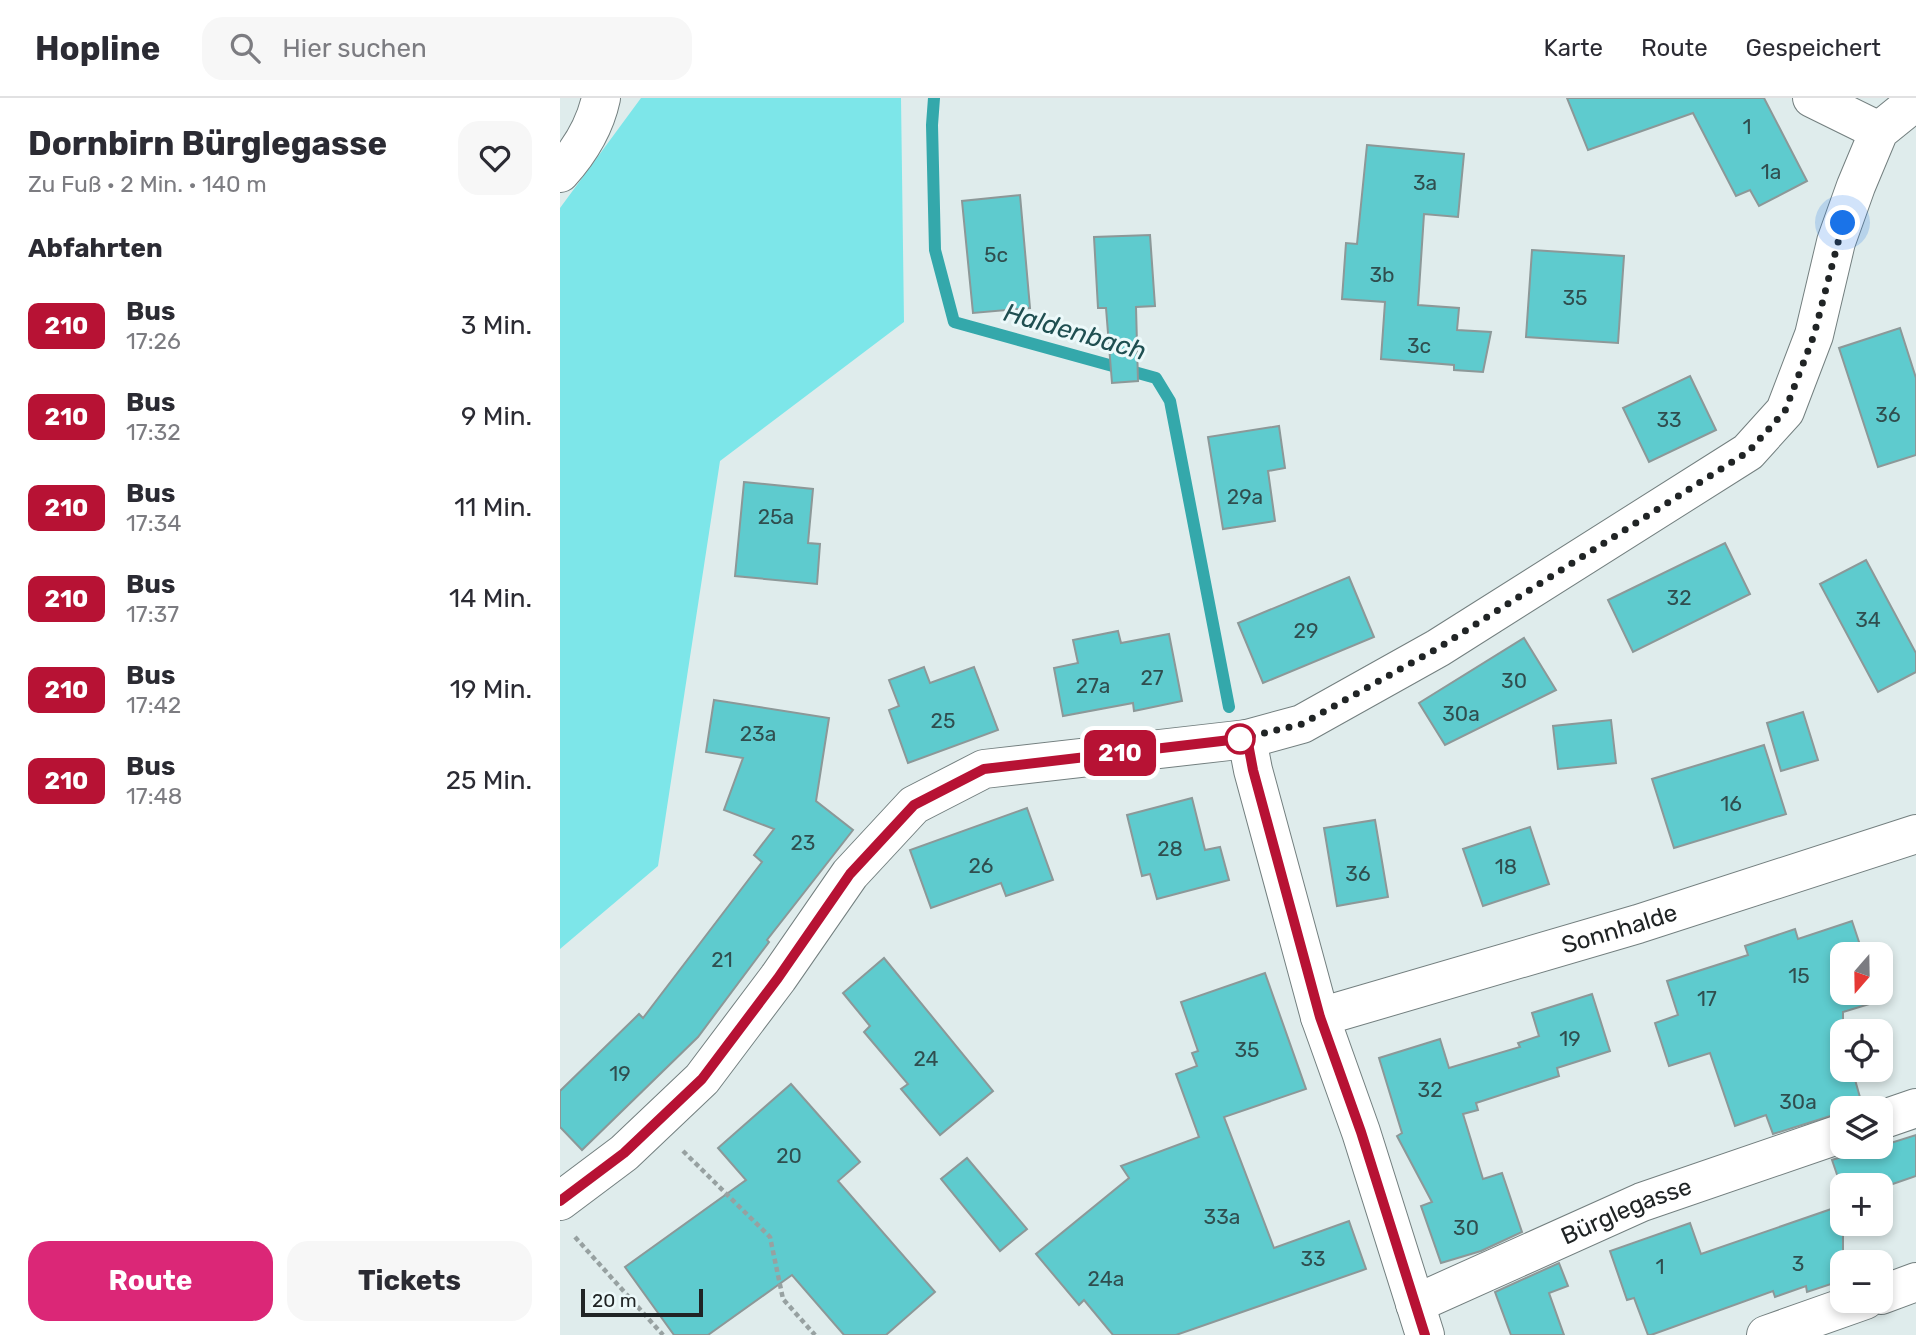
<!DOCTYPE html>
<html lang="de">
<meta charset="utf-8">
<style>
:root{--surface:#fff;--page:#f7f7f7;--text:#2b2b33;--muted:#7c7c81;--line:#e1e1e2;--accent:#db2777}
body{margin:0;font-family:Rubik,sans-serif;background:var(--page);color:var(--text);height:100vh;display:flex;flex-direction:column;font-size:26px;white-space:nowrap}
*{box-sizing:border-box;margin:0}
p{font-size:23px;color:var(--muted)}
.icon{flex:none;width:38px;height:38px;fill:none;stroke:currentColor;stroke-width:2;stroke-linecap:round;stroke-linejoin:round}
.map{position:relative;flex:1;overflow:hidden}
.panel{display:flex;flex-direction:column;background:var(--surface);width:560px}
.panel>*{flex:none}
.badge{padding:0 14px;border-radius:10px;font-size:24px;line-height:46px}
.needle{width:46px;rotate:200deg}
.buttons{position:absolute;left:1270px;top:844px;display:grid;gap:14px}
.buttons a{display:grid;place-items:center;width:63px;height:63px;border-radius:14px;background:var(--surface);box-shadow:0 4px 10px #0003;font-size:35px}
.scale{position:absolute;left:21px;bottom:18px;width:122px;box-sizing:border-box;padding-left:7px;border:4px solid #202425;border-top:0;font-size:19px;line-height:24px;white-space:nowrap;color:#202425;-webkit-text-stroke:5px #ecf9fa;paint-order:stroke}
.you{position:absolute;width:35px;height:35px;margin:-18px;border:5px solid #fff;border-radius:50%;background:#1a73e8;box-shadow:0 0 0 10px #1a73e833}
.map>.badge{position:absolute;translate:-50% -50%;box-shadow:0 0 0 4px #fff}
h2{padding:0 28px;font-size:26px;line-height:63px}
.round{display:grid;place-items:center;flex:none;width:74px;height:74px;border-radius:21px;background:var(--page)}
.overview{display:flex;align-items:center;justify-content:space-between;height:119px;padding:0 28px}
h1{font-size:33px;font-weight:700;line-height:52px}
.cta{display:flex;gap:14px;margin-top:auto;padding:14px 28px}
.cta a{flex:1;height:80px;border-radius:21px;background:var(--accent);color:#fff;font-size:28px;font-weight:700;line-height:80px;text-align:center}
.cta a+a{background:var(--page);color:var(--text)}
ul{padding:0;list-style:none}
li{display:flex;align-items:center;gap:21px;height:91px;padding:0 28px}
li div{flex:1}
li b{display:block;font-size:26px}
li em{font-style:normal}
li .badge{min-width:77px;font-weight:700;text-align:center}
header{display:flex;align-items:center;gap:42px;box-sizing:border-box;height:98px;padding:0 35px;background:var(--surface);border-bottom:2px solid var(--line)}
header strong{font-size:33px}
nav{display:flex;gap:38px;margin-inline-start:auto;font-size:24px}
.search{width:490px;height:63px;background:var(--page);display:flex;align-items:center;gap:18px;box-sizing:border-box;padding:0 24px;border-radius:21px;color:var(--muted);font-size:26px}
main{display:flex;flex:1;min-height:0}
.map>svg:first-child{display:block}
.green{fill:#7de6e9}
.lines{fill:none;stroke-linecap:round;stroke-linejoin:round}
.stream{stroke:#34a8ab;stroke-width:12}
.building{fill:#5ecbce;stroke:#8c9898;stroke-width:2}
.minor-casing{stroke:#737f7f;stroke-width:40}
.path{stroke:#97a1a1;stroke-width:4.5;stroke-dasharray:5 3.5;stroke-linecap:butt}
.minor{stroke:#fff;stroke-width:38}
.line-casing{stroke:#fff;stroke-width:16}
.line{stroke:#b71234;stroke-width:10}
.walk{stroke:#202425;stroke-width:7;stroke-dasharray:0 12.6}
.stop-dot{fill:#fff;stroke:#b71234;stroke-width:3.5}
.labels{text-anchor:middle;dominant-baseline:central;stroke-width:6;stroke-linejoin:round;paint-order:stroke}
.number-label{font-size:21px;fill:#304e4f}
.street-label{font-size:24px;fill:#202425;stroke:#ecf9fa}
.water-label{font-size:26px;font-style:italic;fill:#1f4f51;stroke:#ecf9fa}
</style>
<header>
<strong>Hopline</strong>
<div class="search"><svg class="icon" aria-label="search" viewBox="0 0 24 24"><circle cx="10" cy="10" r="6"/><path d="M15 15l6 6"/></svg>Hier suchen</div>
<nav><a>Karte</a><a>Route</a><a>Gespeichert</a></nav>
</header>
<main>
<section class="panel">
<div class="overview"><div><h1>Dornbirn Bürglegasse</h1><p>Zu Fuß · 2 Min. · 140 m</p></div><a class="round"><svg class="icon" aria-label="heart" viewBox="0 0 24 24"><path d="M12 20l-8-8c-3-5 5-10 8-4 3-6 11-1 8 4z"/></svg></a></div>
<h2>Abfahrten</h2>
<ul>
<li><span class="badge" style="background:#b71234;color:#fff">210</span><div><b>Bus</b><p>17:26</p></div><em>3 Min.</em></li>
<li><span class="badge" style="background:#b71234;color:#fff">210</span><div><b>Bus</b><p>17:32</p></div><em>9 Min.</em></li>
<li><span class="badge" style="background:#b71234;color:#fff">210</span><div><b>Bus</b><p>17:34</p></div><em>11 Min.</em></li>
<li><span class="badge" style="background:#b71234;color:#fff">210</span><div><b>Bus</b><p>17:37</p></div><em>14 Min.</em></li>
<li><span class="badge" style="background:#b71234;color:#fff">210</span><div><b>Bus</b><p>17:42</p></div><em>19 Min.</em></li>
<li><span class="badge" style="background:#b71234;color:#fff">210</span><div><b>Bus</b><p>17:48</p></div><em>25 Min.</em></li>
</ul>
<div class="cta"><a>Route</a><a>Tickets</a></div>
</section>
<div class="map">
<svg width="1356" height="1237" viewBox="0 0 1356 1237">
<rect width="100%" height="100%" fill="#dfecec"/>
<path class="green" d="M 81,0 L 341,0 L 344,224 L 160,363 L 98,768 L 0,851 L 0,110 Z"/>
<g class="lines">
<path class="stream" d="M 374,0 L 372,27 L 375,152 L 394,224 L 596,280 L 610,303 L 669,609"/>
</g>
<g class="building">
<path d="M 1007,0 L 1204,0 L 1247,83 L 1199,108 L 1190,92 L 1176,98 L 1133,15 L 1028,52 Z"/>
<path d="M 807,47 L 904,56 L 898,119 L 864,116 L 858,207 L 899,210 L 897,232 L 931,234 L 923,274 L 894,272 L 894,267 L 821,261 L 825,204 L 782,201 L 786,145 L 797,146 Z"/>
<path d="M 460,97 L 470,210 L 413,215 L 402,103 Z"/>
<path d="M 590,137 L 595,208 L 576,209 L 578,283 L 552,285 L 546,210 L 538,210 L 534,139 Z"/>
<path d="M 972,152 L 1064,158 L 1058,245 L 966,239 Z"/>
<path d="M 1340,230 L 1356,280 L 1356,357 L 1318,369 L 1279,250 Z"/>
<path d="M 1130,278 L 1156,332 L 1089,364 L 1063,310 Z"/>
<path d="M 719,328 L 725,370 L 708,373 L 715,423 L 663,431 L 648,339 Z"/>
<path d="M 184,384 L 253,391 L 248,445 L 260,446 L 257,486 L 175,478 Z"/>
<path d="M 1165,445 L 1190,496 L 1073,554 L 1048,502 Z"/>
<path d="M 1306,462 L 1356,555 L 1356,574 L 1318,594 L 1260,486 Z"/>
<path d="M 789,479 L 814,539 L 703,585 L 678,525 Z"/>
<path d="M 558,533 L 561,545 L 609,536 L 622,603 L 574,613 L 573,605 L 503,618 L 494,570 L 518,565 L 513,542 Z"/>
<path d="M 964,540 L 996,592 L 885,647 L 859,605 Z"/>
<path d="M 364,569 L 370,585 L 414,569 L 438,632 L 348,665 L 329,612 L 339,608 L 329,582 Z"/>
<path d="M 154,602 L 269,620 L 256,703 L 293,732 L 207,842 L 209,844 L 138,939 L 22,1052 L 0,1029 L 0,993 L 79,916 L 83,920 L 202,764 L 194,757 L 214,731 L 164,712 L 183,660 L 146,654 Z"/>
<path d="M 1243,614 L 1258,662 L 1221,673 L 1207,625 Z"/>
<path d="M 1051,622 L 1056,665 L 998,671 L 993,628 Z"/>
<path d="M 1204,647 L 1226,716 L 1114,750 L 1092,681 Z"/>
<path d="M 632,700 L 645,752 L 660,749 L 669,782 L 597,801 L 590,776 L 582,778 L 567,717 Z"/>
<path d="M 467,710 L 493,782 L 446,798 L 441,785 L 371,810 L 350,752 Z"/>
<path d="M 815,722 L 828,799 L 777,808 L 764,730 Z"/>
<path d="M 970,729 L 989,786 L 923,808 L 903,751 Z"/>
<path d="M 1292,823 L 1303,856 L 1283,856 L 1283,894 L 1316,894 L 1319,903 L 1283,914 L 1283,971 L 1292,971 L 1303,1010 L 1283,1010 L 1283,1014 L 1213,1036 L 1206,1017 L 1175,1028 L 1150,955 L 1109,968 L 1095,925 L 1118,917 L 1107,883 L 1188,857 L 1185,848 L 1235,831 L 1238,841 Z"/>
<path d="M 324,860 L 433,993 L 380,1037 L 341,991 L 348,986 L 304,934 L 310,928 L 283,895 Z"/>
<path d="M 705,875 L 746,991 L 664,1019 L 714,1150 L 789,1123 L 806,1171 L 616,1237 L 553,1237 L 524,1202 L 519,1207 L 476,1156 L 569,1080 L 561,1068 L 639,1039 L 616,976 L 637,968 L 632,955 L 638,953 L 621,904 Z"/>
<path d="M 1032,896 L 1050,953 L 997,970 L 999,978 L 916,1005 L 918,1012 L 903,1016 L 923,1081 L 942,1075 L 962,1134 L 921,1153 L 881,1165 L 861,1108 L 872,1104 L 837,1038 L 842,1035 L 819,960 L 880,941 L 889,970 L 960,949 L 958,945 L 979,938 L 972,915 Z"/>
<path d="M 231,986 L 300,1064 L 278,1083 L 375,1194 L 326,1237 L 284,1237 L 232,1177 L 148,1237 L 114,1237 L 65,1169 L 186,1082 L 158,1050 Z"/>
<path d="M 1356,1037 L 1356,1078 L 1321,1090 L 1321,1087 L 1283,1087 L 1283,1094 L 1272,1062 L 1290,1056 L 1300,1048 L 1318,1049 Z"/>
<path d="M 407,1060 L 467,1131 L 440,1153 L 381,1081 Z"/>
<path d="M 1283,1107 L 1283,1182 L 1247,1194 L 1246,1188 L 1215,1199 L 1213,1193 L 1091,1237 L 1088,1237 L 1074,1200 L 1067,1202 L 1050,1153 L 1130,1125 L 1141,1156 Z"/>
<path d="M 999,1165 L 1008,1188 L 989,1195 L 1004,1237 L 951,1237 L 935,1194 Z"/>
</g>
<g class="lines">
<g class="minor-casing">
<g id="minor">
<path d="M 1252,0 L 1319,33"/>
<path d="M 0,75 C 19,54 35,28 41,0"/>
<path d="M 687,641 L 693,672 L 760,919 L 801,1034 L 865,1237"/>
<path id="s1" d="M 760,919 L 1078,826 L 1356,736"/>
<path d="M 1321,1022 L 1356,1010"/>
<path d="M 0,1103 L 64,1055 L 142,981 L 218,880 L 290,776 L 354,707 L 424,671 L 687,641 L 742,626 L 878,550 L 1188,354 L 1225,313 L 1254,237 L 1276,144 L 1296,88 L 1319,33 L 1356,3"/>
<path d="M 1321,1197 L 1356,1184"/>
<path id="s2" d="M 855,1206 L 1082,1104 L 1283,1035"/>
<path d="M 1206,1237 L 1305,1202"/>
</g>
</g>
<g class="path">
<path d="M 123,1053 L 210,1139 L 223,1201 L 255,1237"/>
<path d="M 15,1139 L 103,1237"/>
</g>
<use href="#minor" class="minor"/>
</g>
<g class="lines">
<g class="line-casing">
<path id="line" d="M 0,1103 L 64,1055 L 142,981 L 218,880 L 290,776 L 354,707 L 424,671 L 687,640 L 693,672 L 760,919 L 801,1034 L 865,1237"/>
</g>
<use href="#line" class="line"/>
<path class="walk" d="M 680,641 L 742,626 L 878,550 L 1188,354 L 1225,313 L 1254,237 L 1283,125"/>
</g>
<circle class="stop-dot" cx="680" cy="641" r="14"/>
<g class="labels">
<g class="number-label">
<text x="1187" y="28">1</text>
<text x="1211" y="73">1a</text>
<text x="865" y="84">3a</text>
<text x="436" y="156">5c</text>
<text x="822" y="176">3b</text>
<text x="1015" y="199">35</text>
<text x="859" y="247">3c</text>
<text x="1328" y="316">36</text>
<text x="1109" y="321">33</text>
<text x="685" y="398">29a</text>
<text x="216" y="418">25a</text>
<text x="1119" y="499">32</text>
<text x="1308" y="521">34</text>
<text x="746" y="532">29</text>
<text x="592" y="579">27</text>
<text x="954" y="582">30</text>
<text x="533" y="587">27a</text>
<text x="901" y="615">30a</text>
<text x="383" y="622">25</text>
<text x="198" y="635">23a</text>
<text x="1171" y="705">16</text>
<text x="243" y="744">23</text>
<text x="610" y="750">28</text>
<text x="421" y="767">26</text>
<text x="946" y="768">18</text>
<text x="798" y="775">36</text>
<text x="162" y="861">21</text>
<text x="1239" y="877">15</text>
<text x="1147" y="900">17</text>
<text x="1010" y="940">19</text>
<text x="687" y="951">35</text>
<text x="366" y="960">24</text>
<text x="60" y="975">19</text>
<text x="870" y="991">32</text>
<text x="1238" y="1003">30a</text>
<text x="229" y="1057">20</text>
<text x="662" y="1118">33a</text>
<text x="906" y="1129">30</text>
<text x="753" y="1160">33</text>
<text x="1238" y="1165">3</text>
<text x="1100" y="1168">1</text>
<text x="546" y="1180">24a</text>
</g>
<g class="street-label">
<text stroke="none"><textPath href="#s1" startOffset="312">Sonnhalde</textPath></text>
<text stroke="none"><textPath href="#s2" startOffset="231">Bürglegasse</textPath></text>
</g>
<g class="water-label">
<text transform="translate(515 234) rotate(16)">Haldenbach</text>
</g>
</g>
</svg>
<div class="buttons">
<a><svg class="needle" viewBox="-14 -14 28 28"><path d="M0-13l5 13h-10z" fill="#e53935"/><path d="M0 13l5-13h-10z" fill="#7c7c81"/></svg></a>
<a><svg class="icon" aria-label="locate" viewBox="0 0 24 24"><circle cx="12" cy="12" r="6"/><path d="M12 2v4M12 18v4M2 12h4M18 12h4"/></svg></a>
<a><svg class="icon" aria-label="layers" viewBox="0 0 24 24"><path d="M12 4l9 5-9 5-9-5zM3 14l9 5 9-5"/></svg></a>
<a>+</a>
<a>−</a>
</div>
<div class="scale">20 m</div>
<div class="you" style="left:1283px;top:125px"></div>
<b class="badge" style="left:560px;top:655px;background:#b71234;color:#fff">210</b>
</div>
</main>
